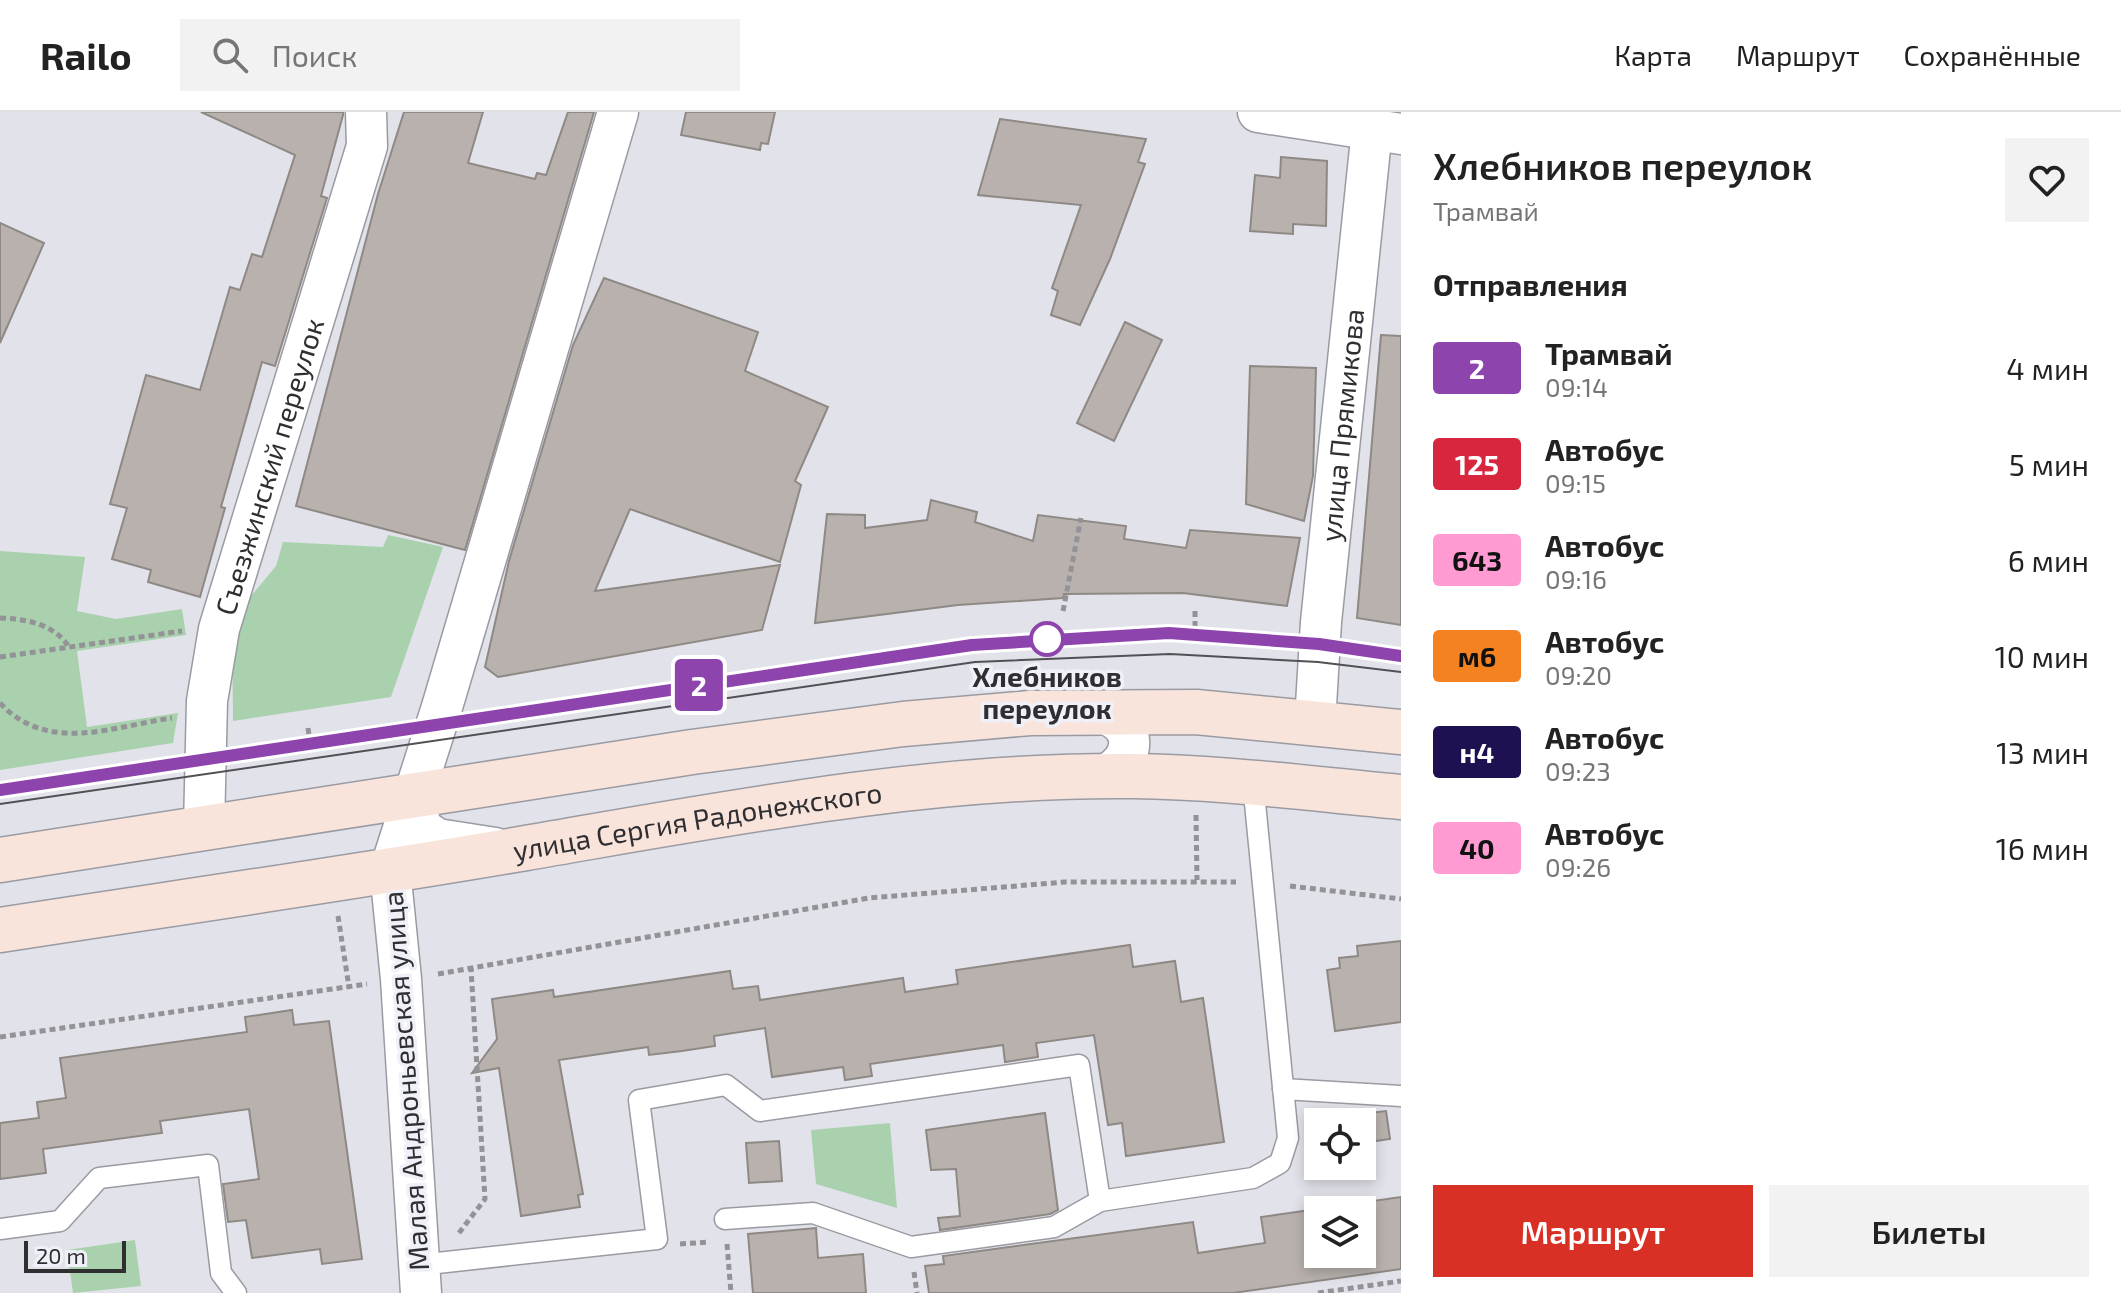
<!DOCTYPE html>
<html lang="ru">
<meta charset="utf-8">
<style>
:root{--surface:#fff;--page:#f2f2f2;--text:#222;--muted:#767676;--line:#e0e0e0;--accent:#d93025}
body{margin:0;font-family:"Exo 2",sans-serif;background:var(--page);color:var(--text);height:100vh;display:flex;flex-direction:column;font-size:30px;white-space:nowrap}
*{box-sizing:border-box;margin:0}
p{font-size:26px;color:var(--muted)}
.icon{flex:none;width:44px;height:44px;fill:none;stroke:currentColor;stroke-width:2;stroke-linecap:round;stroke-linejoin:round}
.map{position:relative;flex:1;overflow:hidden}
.panel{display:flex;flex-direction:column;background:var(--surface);width:720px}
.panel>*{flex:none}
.badge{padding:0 16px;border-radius:6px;font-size:28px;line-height:52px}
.controls{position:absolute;left:1304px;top:996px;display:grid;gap:16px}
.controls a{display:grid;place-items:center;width:72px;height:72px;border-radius:0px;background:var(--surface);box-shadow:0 4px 12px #0003;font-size:40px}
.scale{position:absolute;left:24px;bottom:20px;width:102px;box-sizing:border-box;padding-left:8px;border:4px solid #2f2f32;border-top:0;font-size:22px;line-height:28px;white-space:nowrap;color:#2f2f32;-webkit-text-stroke:6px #eff0f8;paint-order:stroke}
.map>.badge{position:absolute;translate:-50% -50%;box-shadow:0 0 0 4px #fff}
h2{padding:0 32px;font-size:30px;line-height:72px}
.round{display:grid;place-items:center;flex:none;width:84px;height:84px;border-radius:0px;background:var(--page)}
.summary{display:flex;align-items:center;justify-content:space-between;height:136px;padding:0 32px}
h1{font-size:38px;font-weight:600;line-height:60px}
.cta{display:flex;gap:16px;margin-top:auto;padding:16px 32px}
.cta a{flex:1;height:92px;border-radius:0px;background:var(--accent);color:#fff;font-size:32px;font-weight:600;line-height:92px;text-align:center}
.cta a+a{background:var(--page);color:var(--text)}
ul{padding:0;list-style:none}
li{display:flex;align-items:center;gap:24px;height:96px;padding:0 32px}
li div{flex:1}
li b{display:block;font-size:30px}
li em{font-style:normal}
li .badge{min-width:88px;font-weight:700;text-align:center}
header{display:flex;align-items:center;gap:48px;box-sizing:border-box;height:112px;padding:0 40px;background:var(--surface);border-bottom:2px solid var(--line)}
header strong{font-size:38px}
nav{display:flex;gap:44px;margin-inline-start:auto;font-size:28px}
.search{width:560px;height:72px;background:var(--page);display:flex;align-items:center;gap:20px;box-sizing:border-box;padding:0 28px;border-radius:0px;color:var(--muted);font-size:30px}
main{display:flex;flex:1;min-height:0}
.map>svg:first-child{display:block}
.green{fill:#a9d1ad}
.building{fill:#b8b1ad;stroke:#8f8985;stroke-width:2;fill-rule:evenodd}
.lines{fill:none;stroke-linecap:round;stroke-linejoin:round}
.lane-casing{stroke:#9a9ba2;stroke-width:23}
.street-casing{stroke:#9a9ba2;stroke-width:43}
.secondary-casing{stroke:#9a9ba2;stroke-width:47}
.path{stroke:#929297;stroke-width:5;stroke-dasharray:6 4;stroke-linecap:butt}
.lane{stroke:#fff;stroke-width:20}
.street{stroke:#fff;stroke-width:40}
.secondary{stroke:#f9e4dc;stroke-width:44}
.tram{stroke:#515155;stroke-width:2}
.line-casing{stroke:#fff;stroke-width:18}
.line{stroke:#8e44ad;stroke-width:12}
.stop-dot{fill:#fff;stroke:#8e44ad;stroke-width:4}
.labels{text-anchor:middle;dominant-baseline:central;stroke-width:7;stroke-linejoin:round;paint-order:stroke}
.street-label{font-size:28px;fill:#2f2f32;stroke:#eff0f8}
.stop-label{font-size:28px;font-weight:bold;fill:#2f2f32;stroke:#eff0f8}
</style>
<header>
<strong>Railo</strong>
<div class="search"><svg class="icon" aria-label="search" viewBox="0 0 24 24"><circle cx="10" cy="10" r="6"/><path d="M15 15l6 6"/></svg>Поиск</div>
<nav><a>Карта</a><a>Маршрут</a><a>Сохранённые</a></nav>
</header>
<main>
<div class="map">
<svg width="1401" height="1181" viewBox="0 0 1401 1181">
<rect width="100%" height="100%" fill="#e2e3ea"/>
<g class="green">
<path d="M 388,423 L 443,435 L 391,585 L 233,609 L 232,507 L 276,454 L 283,430 L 383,435 Z"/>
<path d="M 0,439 L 85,445 L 77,499 L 116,507 L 182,497 L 186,523 L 77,539 L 87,615 L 178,601 L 173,631 L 0,658 Z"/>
<path d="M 890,1011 L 897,1096 L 816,1072 L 811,1018 Z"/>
<path d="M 135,1128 L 141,1174 L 73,1181 L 67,1138 Z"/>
</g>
<g class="building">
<path d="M 201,0 L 343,0 L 343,3 L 321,84 L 327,86 L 275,254 L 262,250 L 221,395 L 225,396 L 200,485 L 148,470 L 151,458 L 112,447 L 127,396 L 110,392 L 146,263 L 200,278 L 230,175 L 240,178 L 252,142 L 262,145 L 295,43 Z"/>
<path d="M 404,0 L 483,0 L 468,51 L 535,67 L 537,61 L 546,63 L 568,0 L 594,0 L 465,438 L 296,394 L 378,82 Z"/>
<path d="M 686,0 L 775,0 L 768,32 L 761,31 L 760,38 L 681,23 Z"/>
<path d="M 1000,7 L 1146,27 L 1138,50 L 1145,52 L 1110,147 L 1080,213 L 1051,203 L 1058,179 L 1052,176 L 1081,93 L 978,83 Z"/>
<path d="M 1281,45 L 1327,49 L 1326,114 L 1293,112 L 1293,122 L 1250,119 L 1255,63 L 1280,66 Z"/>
<path d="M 0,111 L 44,131 L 0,231 Z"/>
<path d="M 604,166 L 758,220 L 745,259 L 828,295 L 795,369 L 801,373 L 780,450 L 630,397 L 595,479 L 780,453 L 762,518 L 498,565 L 485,555 L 509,449 L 573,233 Z"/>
<path d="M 1125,210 L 1162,228 L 1114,329 L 1077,311 Z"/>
<path d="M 1381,223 L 1401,224 L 1401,513 L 1357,506 Z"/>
<path d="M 1250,254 L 1316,256 L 1313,364 L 1304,409 L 1246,392 Z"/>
<path d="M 931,388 L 977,400 L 975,410 L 1033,429 L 1038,403 L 1126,414 L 1124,427 L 1186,436 L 1190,418 L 1300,426 L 1287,494 L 1183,481 L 1064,482 L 1063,486 L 958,493 L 815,511 L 827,402 L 865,403 L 865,416 L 927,408 Z"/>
<path d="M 1401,829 L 1401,910 L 1335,919 L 1327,858 L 1340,856 L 1339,846 L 1358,844 L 1357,834 Z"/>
<path d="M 1130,833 L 1133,855 L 1175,849 L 1181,890 L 1203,886 L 1224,1030 L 1126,1044 L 1122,1011 L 1108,1013 L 1094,923 L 1036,931 L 1038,945 L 1005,950 L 1003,933 L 870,952 L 872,964 L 845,968 L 843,955 L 772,965 L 765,916 L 714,924 L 715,934 L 682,939 L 649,943 L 648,935 L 559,948 L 583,1082 L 578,1083 L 580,1095 L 521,1104 L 499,956 L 472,961 L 497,927 L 492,887 L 553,878 L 554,885 L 730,859 L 733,877 L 758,874 L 760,888 L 903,866 L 905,880 L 958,872 L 956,858 Z"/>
<path d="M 292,898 L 294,913 L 329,909 L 362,1147 L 322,1152 L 320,1137 L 252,1146 L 246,1108 L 228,1110 L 223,1072 L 259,1067 L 249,997 L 160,1009 L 162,1021 L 43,1037 L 46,1061 L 0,1067 L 0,1011 L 39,1006 L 37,990 L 66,986 L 60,946 L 247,920 L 245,905 Z"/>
<path d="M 1386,999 L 1390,1027 L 1362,1031 L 1362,1002 Z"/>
<path d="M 1045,1001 L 1058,1098 L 1050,1102 L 940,1118 L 938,1106 L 960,1104 L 956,1057 L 931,1058 L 926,1018 Z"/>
<path d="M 779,1029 L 782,1069 L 749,1071 L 746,1031 Z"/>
<path d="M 1401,1085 L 1401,1157 L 1233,1181 L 929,1181 L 925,1154 L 944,1152 L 943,1144 L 1193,1110 L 1198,1141 L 1265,1131 L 1261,1105 ZM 1318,1098 L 1362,1098 L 1362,1142 L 1318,1142 Z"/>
<path d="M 816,1116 L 818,1146 L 863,1142 L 866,1181 L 753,1181 L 748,1122 Z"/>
</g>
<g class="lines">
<g class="lane-casing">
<g id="lane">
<path d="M 1283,977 L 1401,984"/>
<path d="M 725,1107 L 813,1101 L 911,1135 L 1054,1115 L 1100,1089 L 1253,1066 L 1280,1051 L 1288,1026 L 1253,671"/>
<path d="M 0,1117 L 60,1109 L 99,1066 L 208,1053 L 221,1161 L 236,1181"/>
<path d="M 419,1153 L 657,1127 L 639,988 L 726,973 L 760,999 L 1079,953 L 1100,1089"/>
</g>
</g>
<g class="street-casing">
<g id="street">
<path d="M 1258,0 L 1401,22"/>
<path d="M 1094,600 C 1139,605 1141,651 1099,665"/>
<path id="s1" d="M 1315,610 L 1321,510 L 1372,17"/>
<path d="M 414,683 L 421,716 L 437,727 L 495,736"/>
<path id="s2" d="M 204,716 L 207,589 L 219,517 L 367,34 L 366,0"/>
<path d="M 421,1181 L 401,867 L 390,758 L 442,595 L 618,0"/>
</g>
</g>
<g class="secondary-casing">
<g id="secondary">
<path d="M 0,748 L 692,640 L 903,612 L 1030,601 L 1196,600 L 1401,620"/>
<path id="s3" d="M 0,818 C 175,791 351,766 526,736 C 725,702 929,662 1132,664 C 1222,665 1312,677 1401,685"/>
</g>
</g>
<g class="path">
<path d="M 1063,499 L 1081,406"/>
<path d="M 0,506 C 27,507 54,512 69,535"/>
<path d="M 1195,515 L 1195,499"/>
<path d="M 0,545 L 182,519"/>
<path d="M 0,591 C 48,642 110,615 172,606"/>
<path d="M 308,616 L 309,623"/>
<path d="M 1196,703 L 1197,768"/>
<path d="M 1290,774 L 1401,787"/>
<path d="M 338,804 L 349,875"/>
<path d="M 438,862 L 869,786 L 1065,770 L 1236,770"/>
<path d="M 0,925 L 367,872"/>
<path d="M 459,1121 L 485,1087 L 471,857"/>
<path d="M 680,1132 L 710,1130"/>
<path d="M 727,1132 L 731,1181"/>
<path d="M 914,1160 L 917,1181"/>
<path d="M 1318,1181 L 1401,1169"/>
</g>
<use href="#lane" class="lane"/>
<use href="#street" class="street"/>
<use href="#secondary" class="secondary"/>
<g class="tram">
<path d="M 0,678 L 972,533 L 1169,521 L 1319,532 L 1401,544"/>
<path d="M 0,692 L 975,550 L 1170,542 L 1318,550 L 1401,560"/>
</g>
</g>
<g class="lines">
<g class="line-casing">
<path id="line" d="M 0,678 L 972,533 L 1169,521 L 1319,532 L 1401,544"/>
</g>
<use href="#line" class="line"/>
</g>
<circle class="stop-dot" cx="1047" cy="527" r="16"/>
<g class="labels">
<g class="street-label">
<text stroke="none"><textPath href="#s1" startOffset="298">улица Прямикова</textPath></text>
<text stroke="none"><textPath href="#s2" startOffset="370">Съезжинский переулок</textPath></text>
<text stroke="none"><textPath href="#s3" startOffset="706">улица Сергия Радонежского</textPath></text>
<text transform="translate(405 969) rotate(-94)">Малая Андроньевская улица</text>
</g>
<g class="stop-label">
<text x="1047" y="564">Хлебников<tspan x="1047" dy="32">переулок</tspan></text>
</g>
</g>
</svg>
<div class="controls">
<a><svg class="icon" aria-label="locate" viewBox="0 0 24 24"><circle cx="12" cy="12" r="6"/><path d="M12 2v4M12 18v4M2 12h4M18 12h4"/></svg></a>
<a><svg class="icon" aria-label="layers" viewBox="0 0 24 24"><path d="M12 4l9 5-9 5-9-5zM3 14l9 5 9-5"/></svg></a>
</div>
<div class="scale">20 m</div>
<b class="badge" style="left:699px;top:573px;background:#8e44ad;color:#fff">2</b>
</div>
<section class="panel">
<div class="summary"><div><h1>Хлебников переулок</h1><p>Трамвай</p></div><a class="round"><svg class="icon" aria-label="heart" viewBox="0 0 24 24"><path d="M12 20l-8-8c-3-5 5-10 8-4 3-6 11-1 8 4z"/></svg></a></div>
<h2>Отправления</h2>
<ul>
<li><span class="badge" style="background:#8e44ad;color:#fff">2</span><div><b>Трамвай</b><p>09:14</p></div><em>4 мин</em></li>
<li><span class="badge" style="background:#d7263d;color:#fff">125</span><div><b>Автобус</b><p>09:15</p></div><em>5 мин</em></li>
<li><span class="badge" style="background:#ff9ad2;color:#111">643</span><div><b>Автобус</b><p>09:16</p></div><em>6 мин</em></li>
<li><span class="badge" style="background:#f58220;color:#111">м6</span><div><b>Автобус</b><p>09:20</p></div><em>10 мин</em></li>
<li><span class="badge" style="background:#1f1051;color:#fff">н4</span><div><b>Автобус</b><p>09:23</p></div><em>13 мин</em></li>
<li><span class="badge" style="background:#ff9ad2;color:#111">40</span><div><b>Автобус</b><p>09:26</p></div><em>16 мин</em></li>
</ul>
<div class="cta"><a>Маршрут</a><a>Билеты</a></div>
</section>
</main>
